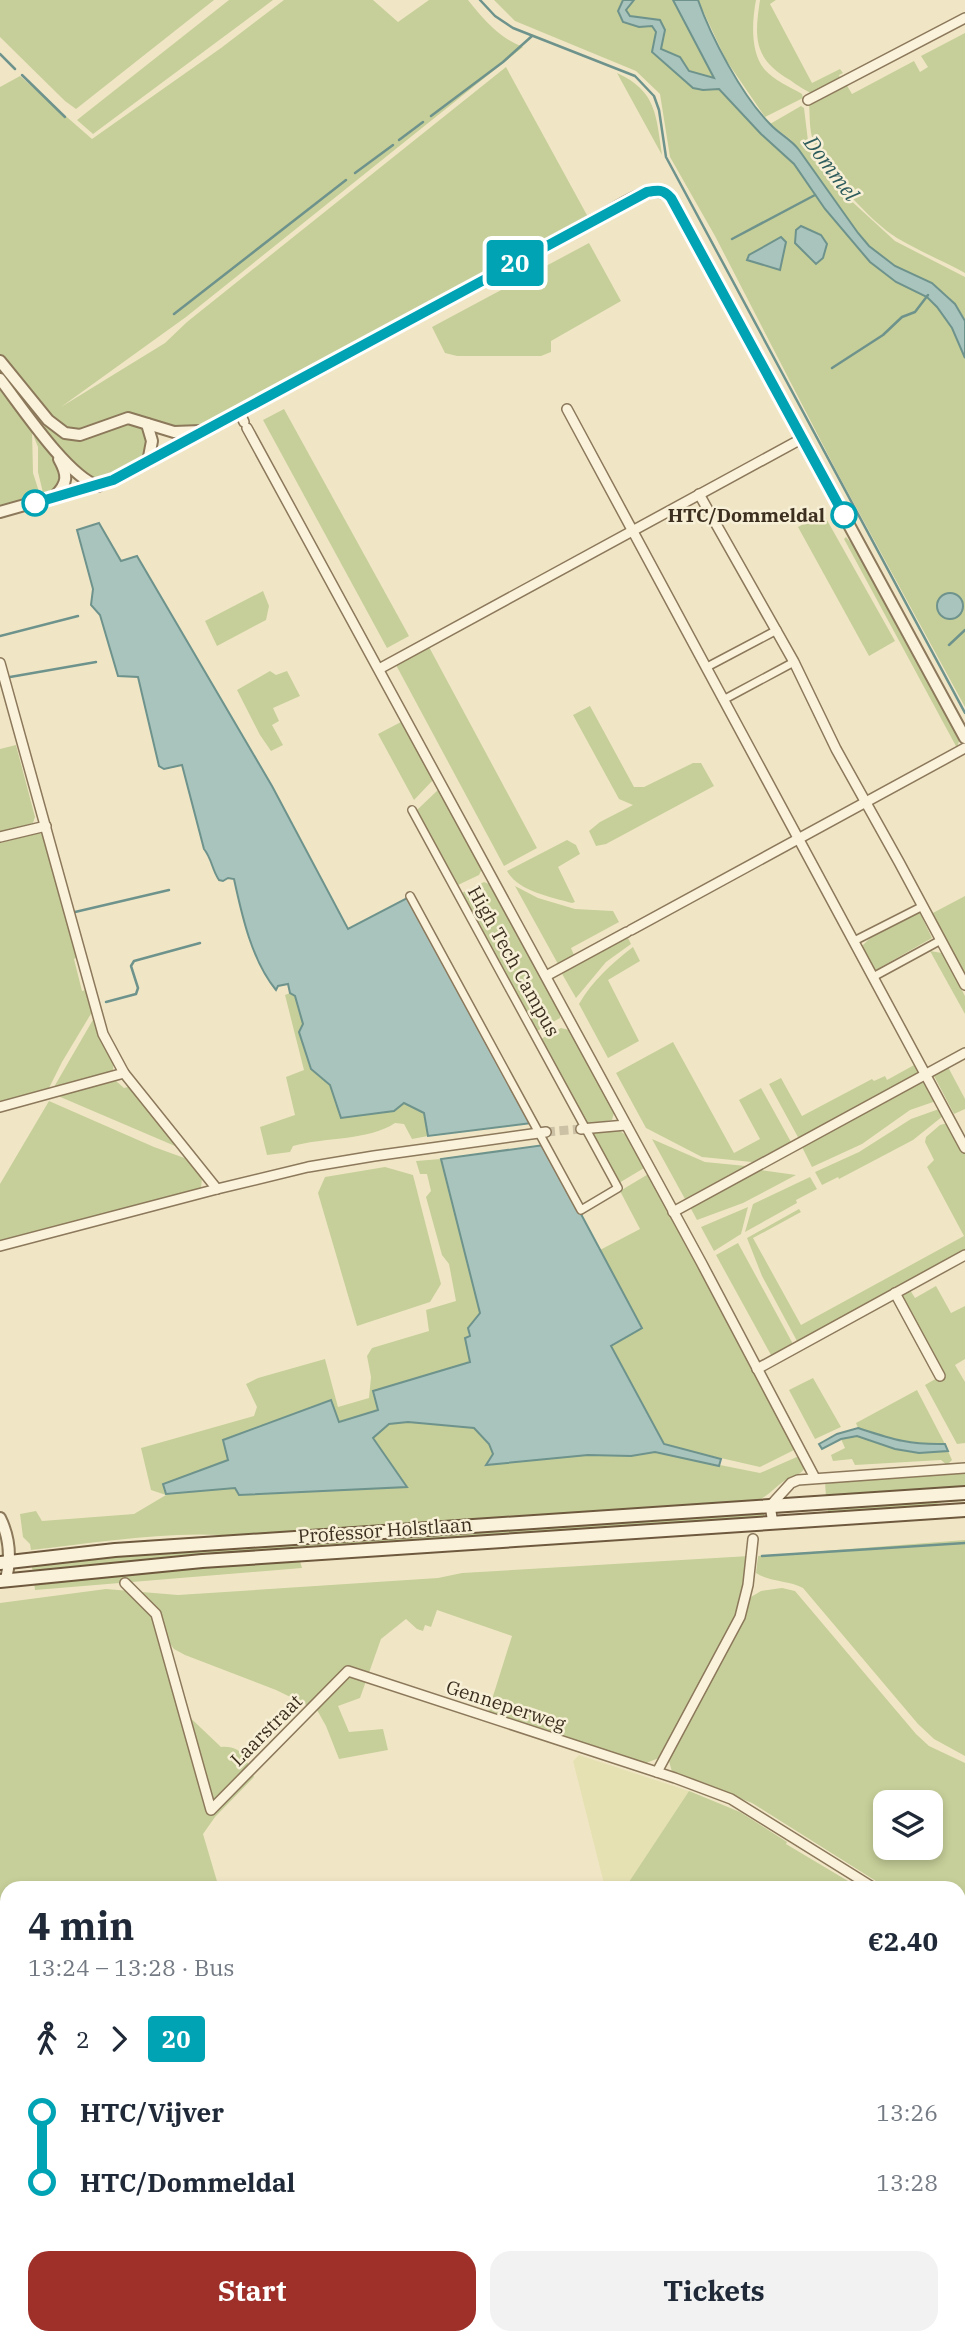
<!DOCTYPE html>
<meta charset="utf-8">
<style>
:root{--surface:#fff;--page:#f2f2f3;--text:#1f2937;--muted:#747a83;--accent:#9e2f29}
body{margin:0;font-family:"IBM Plex Serif",serif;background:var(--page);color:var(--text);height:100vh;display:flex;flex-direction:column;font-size:26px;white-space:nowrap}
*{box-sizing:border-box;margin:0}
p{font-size:23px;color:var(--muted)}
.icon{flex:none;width:38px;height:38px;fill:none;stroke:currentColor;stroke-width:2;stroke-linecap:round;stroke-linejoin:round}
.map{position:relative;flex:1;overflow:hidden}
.side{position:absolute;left:0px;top:1881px;width:966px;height:464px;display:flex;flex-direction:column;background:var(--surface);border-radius:21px 21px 0 0;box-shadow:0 4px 10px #0003}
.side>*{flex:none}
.badge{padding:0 14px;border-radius:5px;font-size:24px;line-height:46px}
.fabs{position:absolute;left:873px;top:1790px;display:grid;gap:14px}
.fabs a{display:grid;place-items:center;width:70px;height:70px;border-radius:14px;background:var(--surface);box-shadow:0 4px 10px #0003;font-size:35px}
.map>.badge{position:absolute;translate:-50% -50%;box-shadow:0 0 0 4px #fff}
.legs{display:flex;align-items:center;gap:10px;height:77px;padding:0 28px;font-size:23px}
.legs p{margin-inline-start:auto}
.head{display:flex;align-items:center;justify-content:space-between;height:119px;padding:0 28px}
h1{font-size:38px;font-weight:800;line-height:52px}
.primary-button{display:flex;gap:14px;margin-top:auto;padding:14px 28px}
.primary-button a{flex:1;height:80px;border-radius:21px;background:var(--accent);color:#fff;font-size:28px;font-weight:800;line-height:80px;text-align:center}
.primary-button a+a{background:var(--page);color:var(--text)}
ul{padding:0 28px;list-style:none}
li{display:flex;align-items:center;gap:24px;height:70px;font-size:26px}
li i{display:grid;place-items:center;width:10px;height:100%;margin:0 9px;background:currentColor}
li i::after{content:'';width:18px;height:18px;margin:-9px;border:5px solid;border-radius:50%;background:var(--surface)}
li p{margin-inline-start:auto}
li:first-child i{background:linear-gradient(#0000 50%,currentColor 0)}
li:last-child i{background:linear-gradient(currentColor 50%,#0000 0)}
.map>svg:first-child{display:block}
.farmland{fill:#e6e1b3}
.green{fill:#c6cf99;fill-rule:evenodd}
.water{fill:#a8c4bd;stroke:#6e938c;stroke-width:2}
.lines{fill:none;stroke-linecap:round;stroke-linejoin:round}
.stream{stroke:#6e938c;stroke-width:2.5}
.minor-tunnel{stroke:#ccc1a5;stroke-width:9;stroke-dasharray:9 4.5;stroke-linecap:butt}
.pedestrian-casing{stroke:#8c785b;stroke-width:10}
.minor-casing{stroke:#8c785b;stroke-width:12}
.tertiary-casing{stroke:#8c785b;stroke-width:14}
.secondary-casing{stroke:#6e593e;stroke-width:16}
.trunk-casing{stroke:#5a462f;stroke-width:18}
.motorway-casing{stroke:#5a462f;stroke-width:19}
.pedestrian{stroke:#faf2da;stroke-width:7}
.minor{stroke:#faf2da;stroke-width:9}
.tertiary{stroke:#faf2da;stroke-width:10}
.secondary{stroke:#faf2da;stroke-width:12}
.trunk{stroke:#eac47a;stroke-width:14}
.motorway{stroke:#e1ab55;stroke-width:16}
.line-1-casing{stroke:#fff;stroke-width:16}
.line-1{stroke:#00a3b4;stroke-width:10}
.stop-1-dot{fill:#fff;stroke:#00a3b4;stroke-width:3.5}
.labels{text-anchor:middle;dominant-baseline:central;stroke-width:5;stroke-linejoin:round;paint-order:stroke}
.stop-label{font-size:19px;font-weight:bold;fill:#3c2f1f;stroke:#f7efd6;text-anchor:end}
.street-label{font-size:19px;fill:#3c2f1f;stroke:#f7efd6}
.water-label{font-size:21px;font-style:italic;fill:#2e5c5c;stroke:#f7efd6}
</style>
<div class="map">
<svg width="965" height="2344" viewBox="0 0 965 2344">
<rect width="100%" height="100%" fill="#f0e6c6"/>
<path class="farmland" d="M 579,1755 L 689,1791 L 625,1888 L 605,1888 L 573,1761 Z"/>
<g class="green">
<path d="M 0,0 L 214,0 L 76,109 L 65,101 L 0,37 Z"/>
<path d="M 229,0 L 273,0 L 93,134 L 77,120 Z"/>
<path d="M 284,0 L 373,0 L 398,22 L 429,0 L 468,0 C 484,20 498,37 523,47 L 186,317 L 61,407 L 165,343 L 187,322 L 506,67 L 588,217 L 215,421 L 203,425 L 182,427 L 161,425 L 131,414 L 111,418 L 90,428 L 73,429 L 59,425 L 37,402 L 0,355 L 0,87 L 20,76 L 92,139 L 221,48 Z"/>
<path d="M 494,0 L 623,0 L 618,11 L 639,27 L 652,26 L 656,32 L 653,52 L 678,72 L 686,83 L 703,90 L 719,88 L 761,134 L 794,164 L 825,209 L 870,262 L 896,282 L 927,297 L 937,307 L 952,328 L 965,358 L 965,707 L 838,474 L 715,236 L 670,157 L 660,94 L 636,71 L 515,21 ZM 777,239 L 780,270 L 747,260 L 749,255 Z"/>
<path d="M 634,0 L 673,0 L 715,78 L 689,71 L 680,57 L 660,49 L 665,30 L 643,18 L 630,16 L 626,10 Z"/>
<path d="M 698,0 L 756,0 C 752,21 750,53 765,70 C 774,80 790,87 802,94 L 803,98 L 765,117 L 726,60 Z"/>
<path d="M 760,0 L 776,0 L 770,4 L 812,83 L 840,69 L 843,73 L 839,75 L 841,80 L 814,94 C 805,91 797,85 790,80 C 754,59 754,39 760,0 Z"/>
<path d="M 965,33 L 965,273 C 943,261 919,251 897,238 C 871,222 823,170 813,140 C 809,129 810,115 809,103 L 846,84 L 852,94 L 914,61 L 920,72 L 928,67 L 921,56 Z"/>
<path d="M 617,73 C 657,91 656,116 662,155 Z"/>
<path d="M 801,106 L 804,108 L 808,141 L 817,159 L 847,197 L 895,241 L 965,277 L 965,321 C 952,288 923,282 896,267 C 881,258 869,246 858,233 L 799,150 L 790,139 L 770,124 Z"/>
<path d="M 589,243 L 621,301 L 551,341 L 551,352 L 541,356 L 457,356 L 445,353 L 432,327 Z"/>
<path d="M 0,390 L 32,430 L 33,473 L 41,498 L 0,509 Z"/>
<path d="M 284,409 L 409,636 L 387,648 L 263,420 Z"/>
<path d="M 134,423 C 147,432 153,447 142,460 C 132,465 107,481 97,480 C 80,478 55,440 44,427 L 48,424 L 82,439 L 118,426 Z"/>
<path d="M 36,434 L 60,465 L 63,473 L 57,490 L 44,497 L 38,472 L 38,447 L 34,437 Z"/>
<path d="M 823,513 L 895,641 L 869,656 L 798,527 Z"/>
<path d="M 846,537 L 862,556 L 960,738 L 957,748 L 844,539 Z"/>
<path d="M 263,591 L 269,606 L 266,620 L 217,646 L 205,621 Z"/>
<path d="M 429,647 L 537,848 L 504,866 L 396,665 Z"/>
<path d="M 270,671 L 276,675 L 287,671 L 300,696 L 273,708 L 279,721 L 272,725 L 283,745 L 271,751 L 260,735 L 237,690 Z"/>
<path d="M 590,706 L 634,787 L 644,787 L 693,763 L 701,763 L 714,786 L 606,844 L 596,846 L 589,831 L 600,822 L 633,805 L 619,799 L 573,715 Z"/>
<path d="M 401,722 L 433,780 L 414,800 L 378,734 Z"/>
<path d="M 16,745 L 35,817 L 33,823 L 0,832 L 0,749 Z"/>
<path d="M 439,789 L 482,869 L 479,875 L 458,885 L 417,810 Z"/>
<path d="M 39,833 L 43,835 L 77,957 L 74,959 L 82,991 L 86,990 L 92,1012 L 62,1062 L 49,1088 L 0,1102 L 0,843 Z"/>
<path d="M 567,840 L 576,845 L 580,854 L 558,867 L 575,902 L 572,903 C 551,897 518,891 507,871 Z"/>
<path d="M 484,882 L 491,885 L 560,1014 L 560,1018 L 537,1031 L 462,893 Z"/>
<path d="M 515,886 L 538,898 L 575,909 L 613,911 L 619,922 L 571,948 L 574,955 L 558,964 Z"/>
<path d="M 965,896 L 965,977 L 931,914 Z"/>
<path d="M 919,911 L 932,938 L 874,971 L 862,946 L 870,938 Z"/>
<path d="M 627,936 L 631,944 L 606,962 L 576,998 L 561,972 Z"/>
<path d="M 633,947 L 640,961 L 608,980 L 639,1041 L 608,1058 L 579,1004 C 593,980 611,964 633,947 Z"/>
<path d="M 930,951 L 942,953 L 965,996 L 965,1014 Z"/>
<path d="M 290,993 L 295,996 L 303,1024 L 299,1032 L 311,1068 L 330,1085 L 341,1118 L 403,1103 L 425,1113 L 428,1136 L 412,1139 L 404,1124 L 395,1123 C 368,1141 324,1137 293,1146 L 290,1152 L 267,1155 L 260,1127 L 295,1115 L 286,1077 L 304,1070 L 285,995 Z"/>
<path d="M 94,1018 L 102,1043 L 114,1061 L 113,1070 L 109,1073 L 54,1087 Z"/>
<path d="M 561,1028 L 569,1030 L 614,1113 L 612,1120 L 587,1124 L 541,1039 Z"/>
<path d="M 673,1042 L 734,1153 L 760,1139 L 739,1100 L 761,1088 L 791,1142 L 752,1162 L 702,1157 L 646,1128 L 616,1073 Z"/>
<path d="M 916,1064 L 918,1074 L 799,1139 L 769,1084 L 781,1078 L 802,1116 L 872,1079 L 874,1081 L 885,1076 L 887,1080 Z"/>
<path d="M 948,1067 L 965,1099 L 965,1109 L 954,1114 L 933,1074 Z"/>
<path d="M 116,1081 L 124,1088 L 132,1086 L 178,1146 L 175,1146 L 58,1096 Z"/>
<path d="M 926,1082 L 936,1101 L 910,1110 L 862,1144 L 812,1167 L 802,1147 L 918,1083 Z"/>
<path d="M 49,1101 L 154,1147 L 190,1160 L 202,1178 L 201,1188 L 0,1241 L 0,1184 Z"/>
<path d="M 939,1109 L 943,1116 L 913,1140 L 839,1179 L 838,1177 L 822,1185 L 815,1172 L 859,1152 L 911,1119 Z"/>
<path d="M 948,1123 L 965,1154 L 965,1250 L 797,1341 L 762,1276 L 747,1238 L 799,1209 L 801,1212 L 753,1238 L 801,1325 L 964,1236 L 927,1167 L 934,1160 L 925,1142 L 926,1137 L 940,1125 Z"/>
<path d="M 620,1131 L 627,1136 L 644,1168 L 619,1183 L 591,1133 Z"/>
<path d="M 652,1139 L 705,1162 L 746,1166 L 685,1199 Z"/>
<path d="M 441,1159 L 480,1313 L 468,1327 L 470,1362 L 374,1391 L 378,1410 L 339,1422 L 331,1400 L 224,1440 L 228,1460 L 164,1484 L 166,1494 L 235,1488 L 239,1495 L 406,1487 L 373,1438 L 389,1424 L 408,1422 L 474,1428 L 489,1444 L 493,1454 L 486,1464 L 588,1455 L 631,1456 L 655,1452 L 760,1473 L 799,1456 L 804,1469 C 799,1476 796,1474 789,1478 C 776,1485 769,1497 754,1502 L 242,1537 C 176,1529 97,1543 31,1550 L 30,1544 L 23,1537 L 20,1514 L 36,1511 L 42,1521 L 134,1514 L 166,1495 L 151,1490 L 141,1448 L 254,1416 L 257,1407 L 246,1384 L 258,1378 L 325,1359 L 338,1407 L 369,1398 L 371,1377 L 367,1356 L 372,1348 L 429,1331 L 426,1310 L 456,1301 L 449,1264 L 442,1255 L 426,1197 L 431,1191 L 427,1174 L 420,1174 L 416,1161 Z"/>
<path d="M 385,1167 L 413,1175 L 441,1284 L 430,1302 L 357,1326 L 318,1193 L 325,1177 Z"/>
<path d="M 761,1170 L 796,1175 L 743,1203 L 697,1220 L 690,1207 Z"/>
<path d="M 650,1173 L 796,1449 L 760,1467 L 664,1445 L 611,1346 L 600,1250 L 640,1229 L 620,1191 Z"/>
<path d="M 810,1177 L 817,1189 L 796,1200 L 797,1203 L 745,1232 L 753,1204 Z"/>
<path d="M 748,1207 L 741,1234 L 714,1251 L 701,1227 Z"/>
<path d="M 738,1243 L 793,1344 L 771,1355 L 716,1255 Z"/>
<path d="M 936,1286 L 951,1313 L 965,1306 L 965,1359 L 955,1365 L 965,1382 L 965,1443 L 957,1444 L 925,1385 L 944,1374 L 903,1301 L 902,1295 L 910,1290 L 915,1298 Z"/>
<path d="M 813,1378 L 841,1427 L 815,1439 L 789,1390 Z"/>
<path d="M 917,1390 L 945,1444 C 911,1446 890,1439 858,1428 L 856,1423 Z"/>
<path d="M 857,1436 C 893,1448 909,1454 948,1451 L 952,1460 L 947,1465 L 941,1460 L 855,1465 L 852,1459 L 833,1461 L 831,1455 L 845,1448 L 841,1439 Z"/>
<path d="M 960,1472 L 965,1474 L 965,1488 L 826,1497 L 825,1482 Z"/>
<path d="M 965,1497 L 965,1501 L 942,1502 L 927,1507 L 828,1514 L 828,1507 Z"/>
<path d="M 762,1511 L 765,1518 L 220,1556 L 33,1571 L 31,1565 L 114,1556 Z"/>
<path d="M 965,1540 L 965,1756 L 934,1739 L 918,1724 L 803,1588 C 788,1580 770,1582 756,1573 L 758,1556 Z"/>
<path d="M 749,1556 L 738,1609 L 712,1663 L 659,1758 L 646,1763 L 488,1712 L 512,1636 L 437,1610 L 431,1627 L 425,1625 L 423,1631 L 417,1629 L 406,1619 L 381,1639 L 360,1698 L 338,1706 L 349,1732 L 383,1729 L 388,1750 L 339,1759 L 326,1726 L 317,1710 L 276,1690 L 185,1655 L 174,1649 L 157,1627 L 179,1707 L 221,1747 C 243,1745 246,1760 254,1777 L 215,1817 L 203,1834 L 219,1888 L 7,1888 L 7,2013 L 0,1984 L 0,1603 L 106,1589 L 178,1595 L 438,1578 L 462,1573 Z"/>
<path d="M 300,1561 L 302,1568 L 35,1590 L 34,1582 L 231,1564 Z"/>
<path d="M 782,1588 L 795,1591 L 916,1734 L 929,1746 L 965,1763 L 965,1940 L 959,1936 L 959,1888 L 887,1888 L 752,1803 L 672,1772 L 669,1761 L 740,1627 L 751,1597 L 761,1591 ZM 886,1802 L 931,1802 L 931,1848 L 886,1848 Z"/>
<path d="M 689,1791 L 740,1812 L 787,1842 L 786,1844 L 848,1881 L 849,1886 L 847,1888 L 625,1888 Z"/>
<path d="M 959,1952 L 965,1956 L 965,2138 L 959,2131 Z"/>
<path d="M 959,2147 L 965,2153 L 965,2256 L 959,2258 L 959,2171 L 962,2165 L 959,2161 Z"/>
<path d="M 965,2290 L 965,2344 L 802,2344 L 815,2338 L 959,2338 L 959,2292 Z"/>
<path d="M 79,2338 L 571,2338 L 558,2344 L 81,2344 Z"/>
<path d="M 641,2338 L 779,2338 L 766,2344 L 644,2344 Z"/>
</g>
<g class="water">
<path d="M 623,0 L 634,0 L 626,10 L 630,16 L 660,20 L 665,30 L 661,49 L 680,57 L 689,71 L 714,78 L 673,0 L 698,0 C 711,37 742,96 770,124 C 779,134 791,139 799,150 L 858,233 L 869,246 L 895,266 L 932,283 L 955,304 L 965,321 L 965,358 L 952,328 L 937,307 L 927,297 L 896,282 L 870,262 L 825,209 L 794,164 L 761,134 L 719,89 L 703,90 L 693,88 L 652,52 L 656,32 L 652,26 L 639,27 L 623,22 L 618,11 Z"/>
<path d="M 801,226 L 821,235 L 827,244 L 823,258 L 816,264 L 795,243 L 796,230 Z"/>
<path d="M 781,237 L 786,242 L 780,270 L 747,260 L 749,255 Z"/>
<path d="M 99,523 L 121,561 L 137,556 L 272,786 L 348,929 L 409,897 L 532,1123 L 428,1136 L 424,1113 L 404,1103 L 394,1111 L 341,1118 L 330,1085 L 311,1069 L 299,1032 L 303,1024 L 295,996 L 290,993 L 288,984 L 278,986 L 276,990 C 252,961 242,916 234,879 L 228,878 L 223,881 L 219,880 C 212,870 212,859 204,849 L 182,765 L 164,769 L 159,766 L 138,677 L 118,676 L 100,615 L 91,605 L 93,589 L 77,530 Z"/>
<circle cx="950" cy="606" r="13"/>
<path d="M 544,1145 L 642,1328 L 611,1346 L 664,1444 L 721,1459 L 719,1466 L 655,1452 L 631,1456 L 588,1455 L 486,1465 L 493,1454 L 489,1444 L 474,1428 L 408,1422 L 389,1424 L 373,1438 L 407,1487 L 239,1495 L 235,1488 L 166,1494 L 163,1484 L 228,1460 L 223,1440 L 331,1400 L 339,1422 L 378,1410 L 373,1391 L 470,1362 L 465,1338 L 470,1336 L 468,1328 L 480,1313 L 441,1159 Z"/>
<path d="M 858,1428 C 892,1439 909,1445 945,1444 L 948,1451 L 919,1453 L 895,1449 L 857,1436 L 841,1439 L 822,1449 L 819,1444 L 837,1434 Z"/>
</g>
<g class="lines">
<g class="stream">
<path d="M 480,0 L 495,16 L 513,28 L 635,76 L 654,96 L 659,110 L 666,157 L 965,713"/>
<path d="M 0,54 L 15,69"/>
<path d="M 22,75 L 65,117"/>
<path d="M 431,116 L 503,62 L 532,36"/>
<path d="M 399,140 L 423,122"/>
<path d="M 355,173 L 393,145"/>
<path d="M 732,239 L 815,195"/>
<path d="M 174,314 L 346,180"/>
<path d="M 832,368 L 883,335 L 902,317 L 915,312 L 928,295"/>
<path d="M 0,636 L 78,616"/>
<path d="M 949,645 L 965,630"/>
<path d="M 10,677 L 96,662"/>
<path d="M 75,912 L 169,890"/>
<path d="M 106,1002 L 136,994 L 138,988 L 131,966 L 134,961 L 200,943"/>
<path d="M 762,1556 L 965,1543"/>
</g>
<path class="minor-tunnel" d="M 546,1132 L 581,1129"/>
<g class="pedestrian-casing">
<g id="pedestrian">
<path d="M 707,667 L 777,630"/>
<path d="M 725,699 L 794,662"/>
<path d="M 410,896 L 581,1210 L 618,1188 L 412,810"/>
<path d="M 854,941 L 923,906"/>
<path d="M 873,977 L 941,940"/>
</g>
</g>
<g class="minor-casing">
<g id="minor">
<path d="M 808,100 L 965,18"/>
<path d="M 567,409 L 965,1148"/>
<path d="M 240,413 L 244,422"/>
<path d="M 247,428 L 701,1262 L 815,1478"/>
<path d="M 699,494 L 794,662 L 836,749 L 899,862 L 965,985"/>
<path d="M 0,663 L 103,1034 L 124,1073 L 217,1189"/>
<path d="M 379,669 L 803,438"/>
<path d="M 0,837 L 46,826"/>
<path d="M 631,930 L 965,748"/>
<path d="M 546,976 L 627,932"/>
<path d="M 0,1107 L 124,1073"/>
<path d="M 581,1129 L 626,1125"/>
<path d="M 673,1212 L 965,1053"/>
<path d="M 0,1246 L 217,1189 L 308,1167 L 374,1156 L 546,1132"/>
<path d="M 895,1293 L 940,1376"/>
<path d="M 757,1369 L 965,1255"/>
<path d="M 773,1523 L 770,1506 L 791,1483 L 798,1480 L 965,1468"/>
<path d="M 125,1583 L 156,1614 L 211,1810 L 348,1671 L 675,1778 L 731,1799 L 874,1888"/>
<path d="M 657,1772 L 740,1617 L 748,1585 L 753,1539"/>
<path d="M 959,1942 L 965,1946"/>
<path d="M 959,2267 L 965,2264"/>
<path d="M 786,2344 L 800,2338"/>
</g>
</g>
<g class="tertiary-casing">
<g id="tertiary">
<path d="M 0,361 L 48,420 L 65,433 L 80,435 L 128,418 L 174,432 L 201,431"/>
<path d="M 0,379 C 21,406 67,476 98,486"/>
<path d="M 147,424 L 152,441 L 148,462"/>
<path d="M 55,496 C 68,483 68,475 59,459"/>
<path d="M 0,512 L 113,480 L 603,215 C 622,206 653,179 671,198 L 965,738"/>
<path d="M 0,1518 C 10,1538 11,1559 6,1580"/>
</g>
</g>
<g class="secondary-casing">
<g id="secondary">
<path d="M 0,1563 L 115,1550 L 965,1493"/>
<path d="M 0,1581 L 202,1561 L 965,1510"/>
</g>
</g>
<g class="trunk-casing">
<g id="trunk">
<path d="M 0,2092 L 7,2123"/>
<path d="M 51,2338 L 53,2344"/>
</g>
</g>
<g class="motorway-casing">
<path id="motorway" d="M 0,2295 L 7,2330"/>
</g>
<use href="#pedestrian" class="pedestrian"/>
<use href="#minor" class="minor"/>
<use href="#tertiary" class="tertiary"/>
<use href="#secondary" class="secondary"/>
<use href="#trunk" class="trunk"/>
<use href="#motorway" class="motorway"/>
</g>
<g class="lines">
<g class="line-1-casing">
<path id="line-1" d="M 35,503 L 113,480 L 647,192 C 658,190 663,189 671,198 L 844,515"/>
</g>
<use href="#line-1" class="line-1"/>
</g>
<g class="stop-1-dot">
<circle cx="35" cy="503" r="12"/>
<circle cx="844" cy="515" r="12"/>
</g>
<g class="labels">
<g class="stop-label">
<text x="825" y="515">HTC/Dommeldal</text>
</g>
<g class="street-label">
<text transform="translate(514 961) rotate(61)">High Tech Campus</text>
<text transform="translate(385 1530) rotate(-4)">Professor Holstlaan</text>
<text transform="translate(506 1705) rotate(18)">Genneperweg</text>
<text transform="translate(266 1730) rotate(-45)">Laarstraat</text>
</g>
<g class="water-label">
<text transform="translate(832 168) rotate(53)">Dommel</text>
</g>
</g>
</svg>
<div class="fabs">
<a><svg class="icon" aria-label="layers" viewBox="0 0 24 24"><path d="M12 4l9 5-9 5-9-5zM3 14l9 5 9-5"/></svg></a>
</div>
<b class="badge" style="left:515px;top:263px;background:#00a3b4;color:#fff">20</b>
<section class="side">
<div class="head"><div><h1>4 min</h1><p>13:24 – 13:28 · Bus</p></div><b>€2.40</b></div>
<div class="legs"><svg class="icon" aria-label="walk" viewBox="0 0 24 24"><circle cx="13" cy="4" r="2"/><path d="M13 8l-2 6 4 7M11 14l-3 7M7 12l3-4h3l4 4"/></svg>2<svg class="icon" aria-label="forward" viewBox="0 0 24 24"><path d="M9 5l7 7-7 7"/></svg><b class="badge" style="background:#00a3b4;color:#fff">20</b></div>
<ul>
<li><i style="color:#00a3b4"></i><b>HTC/Vijver</b><p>13:26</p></li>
<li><i style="color:#00a3b4"></i><b>HTC/Dommeldal</b><p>13:28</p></li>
</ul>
<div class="primary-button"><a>Start</a><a>Tickets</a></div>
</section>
</div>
